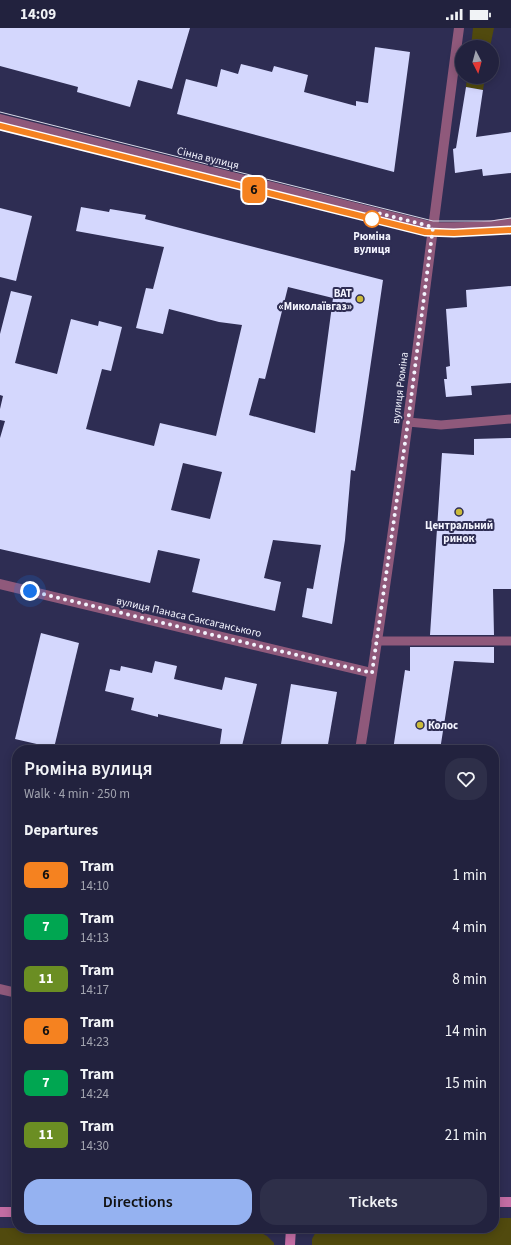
<!DOCTYPE html>
<meta charset="utf-8">
<style>
:root{--surface:#22223e;--page:#2e2f49;--text:#f1f3f6;--muted:#a2a4b0;--line:#3f3f58;--accent:#95b2f1}
body{margin:0;font-family:"Source Sans 3",sans-serif;background:var(--page);color:var(--text);height:100vh;display:flex;flex-direction:column;font-size:15px;white-space:nowrap}
*{box-sizing:border-box;margin:0}
p{font-size:13px;color:var(--muted)}
.icon{flex:none;width:22px;height:22px;fill:none;stroke:currentColor;stroke-width:2;stroke-linecap:round;stroke-linejoin:round}
.map{position:relative;flex:1;overflow:hidden}
.panel{position:absolute;left:12px;top:717px;width:487px;height:488px;display:flex;flex-direction:column;background:var(--surface);border-radius:16px;box-shadow:0 2px 10px #0003,0 0 0 1px var(--line)}
.panel>*{flex:none}
.badge{padding:0 8px;border-radius:6px;font-size:14px;line-height:26px}
.needle{width:26px;rotate:174deg}
.tools{position:absolute;left:455px;top:12px;display:grid;gap:8px}
.tools a{display:grid;place-items:center;width:44px;height:44px;border-radius:50%;background:var(--surface);box-shadow:0 2px 10px #0003,0 0 0 1px var(--line);font-size:20px}
.you{position:absolute;width:20px;height:20px;margin:-10px;border:3px solid #fff;border-radius:50%;background:#1a73e8;box-shadow:0 0 0 6px #1a73e833}
.map>.badge{position:absolute;translate:-50% -50%;box-shadow:0 0 0 2px #fff}
h2{padding:0 12px;font-size:15px;line-height:36px}
.round{display:grid;place-items:center;flex:none;width:42px;height:42px;border-radius:16px;background:var(--page)}
.overview{display:flex;align-items:center;justify-content:space-between;height:68px;padding:0 12px}
h1{font-size:19px;font-weight:600;line-height:30px}
.button{display:flex;gap:8px;margin-top:auto;padding:8px 12px}
.button a{flex:1;height:46px;border-radius:16px;background:var(--accent);color:#111;font-size:16px;font-weight:600;line-height:46px;text-align:center}
.button a+a{background:var(--page);color:var(--text)}
ul{padding:0;list-style:none}
li{display:flex;align-items:center;gap:12px;height:52px;padding:0 12px}
li div{flex:1}
li b{display:block;font-size:15px}
li em{font-style:normal}
li .badge{min-width:44px;font-weight:700;text-align:center}
.status{display:flex;justify-content:space-between;align-items:center;height:28px;padding:0 20px;background:var(--surface);direction:ltr}
.status svg{height:11px;fill:currentColor}
.map>svg:first-child{display:block}
.green{fill:#514a0e}
.building{fill:#d4d7fd;fill-rule:evenodd}
.lines{fill:none;stroke-linecap:round;stroke-linejoin:round}
.lane{stroke:#8f597b;stroke-width:9}
.street{stroke:#8f597b;stroke-width:10}
.secondary{stroke:#c36da4;stroke-width:10}
.tram{stroke:#d8d9e7;stroke-width:1}
.line-casing{stroke:#fff;stroke-width:9}
.line{stroke:#f58220;stroke-width:6}
.walk{stroke:#f3f4fe;stroke-width:4;stroke-dasharray:0 7.2}
.stop-dot{fill:#fff;stroke:#f58220;stroke-width:2}
.poi-dot{fill:#caba3a;stroke:#2e2d53;stroke-width:1.5}
.labels{text-anchor:middle;dominant-baseline:central;stroke-width:4;stroke-linejoin:round;paint-order:stroke}
.street-label{font-size:11px;fill:#f3f4fe;stroke:#2e2d53}
.stop-label{font-size:11px;font-weight:bold;fill:#f3f4fe;stroke:#2e2d53}
.poi-label{font-size:11px;font-weight:bold;fill:#f3f4fe;stroke:#2e2d53;text-anchor:end}
</style>
<div class="status"><b>14:09</b><svg viewBox="0 0 49 12"><path d="M0 12V9h3v3zM5 12V6h3v6zM10 12V3h3v9zM15 12V0h3v12zM26 1h20v11H26zM47 4h2v5h-2z"/></svg></div>
<div class="map">
<svg width="511" height="1217" viewBox="0 0 511 1217">
<rect width="100%" height="100%" fill="#2e2d53"/>
<g class="green">
<path d="M 473,0 L 494,0 L 490,19 L 471,19 Z"/>
<path d="M 467,49 L 485,49 L 483,62 L 466,59 Z"/>
<path d="M 494,1190 L 511,1190 L 511,1217 L 312,1217 L 312,1211 L 318,1200 L 494,1200 Z"/>
<path d="M 0,1200 L 254,1201 L 267,1208 L 274,1215 L 274,1217 L 0,1217 Z"/>
</g>
<g class="building">
<path d="M 0,0 L 190,0 L 172,61 L 138,52 L 130,79 L 77,64 L 78,59 L 0,38 Z"/>
<path d="M 375,19 L 410,24 L 394,144 L 177,86 L 186,51 L 217,59 L 221,41 L 238,46 L 241,36 L 272,44 L 274,38 L 308,47 L 304,64 L 356,78 L 356,73 L 368,75 Z"/>
<path d="M 466,59 L 483,62 L 476,109 L 511,104 L 511,145 L 483,148 L 482,141 L 455,145 L 453,121 L 456,120 Z"/>
<path d="M 81,179 L 109,184 L 110,181 L 146,187 L 145,191 L 383,252 L 355,443 L 351,442 L 345,512 L 332,596 L 302,589 L 307,560 L 313,561 L 321,517 L 273,512 L 264,550 L 281,554 L 275,583 L 192,564 L 200,531 L 158,522 L 150,555 L 0,521 L 0,410 L 5,393 L 0,392 L 0,381 L 3,368 L 0,367 L 0,306 L 11,263 L 32,268 L 15,335 L 57,346 L 71,291 L 98,298 L 99,293 L 122,299 L 111,343 L 102,341 L 86,401 L 154,418 L 160,395 L 216,408 L 242,297 L 219,294 L 169,281 L 163,306 L 136,300 L 146,260 L 153,261 L 164,219 L 76,203 ZM 288,259 L 333,270 L 315,405 L 249,387 L 259,350 L 265,351 ZM 183,435 L 222,444 L 210,491 L 171,482 Z"/>
<path d="M 0,180 L 32,188 L 16,253 L 0,249 Z"/>
<path d="M 511,258 L 511,355 L 471,358 L 472,367 L 446,369 L 444,351 L 447,351 L 446,339 L 450,338 L 446,281 L 467,279 L 466,262 Z"/>
<path d="M 511,410 L 511,561 L 493,561 L 494,607 L 430,607 L 442,425 L 474,427 L 474,411 Z"/>
<path d="M 41,605 L 79,615 L 54,720 L 15,711 Z"/>
<path d="M 410,619 L 494,619 L 494,635 L 454,633 L 440,722 L 393,722 L 405,642 L 410,643 Z"/>
<path d="M 155,633 L 177,638 L 174,651 L 222,662 L 225,649 L 257,656 L 241,722 L 219,722 L 222,701 L 158,686 L 158,689 L 131,682 L 134,670 L 105,663 L 110,641 L 120,643 L 121,638 L 152,645 Z"/>
<path d="M 291,656 L 337,664 L 327,722 L 280,722 Z"/>
</g>
<g class="lines">
<g class="lane">
<path d="M 408,394 L 441,397 L 511,391"/>
<path d="M 376,613 L 511,613"/>
</g>
<g class="street">
<path d="M 0,91 L 433,199 C 459,200 485,199 511,195"/>
<path d="M 0,556 L 372,645"/>
<path d="M 360,722 C 399,482 427,241 459,0"/>
<path d="M 0,961 L 17,965"/>
</g>
<g class="secondary">
<path d="M 494,1174 L 511,1174"/>
<path d="M 0,1184 L 17,1184"/>
<path d="M 290,1217 L 291,1200"/>
</g>
<g class="tram">
<path d="M 0,84 L 433,193 L 491,193 L 511,190"/>
<path d="M 0,98 L 425,204 L 454,205 L 511,202"/>
</g>
</g>
<g class="lines">
<g class="line-casing">
<path id="line" d="M 0,98 L 425,204 L 454,205 L 511,202"/>
</g>
<use href="#line" class="line"/>
<path class="walk" d="M 30,563 L 372,645 L 408,394 L 433,199 L 378,185 L 372,191"/>
</g>
<circle class="stop-dot" cx="372" cy="191" r="8"/>
<g class="poi-dot">
<circle cx="360" cy="271" r="4"/>
<circle cx="459" cy="484" r="4"/>
<circle cx="420" cy="697" r="4"/>
</g>
<g class="labels">
<g class="street-label">
<text transform="translate(208 130) rotate(14)">Сінна вулиця</text>
<text transform="translate(400 360) rotate(-83)">вулиця Рюміна</text>
<text transform="translate(189 589) rotate(13)">вулиця Панаса Саксаганського</text>
</g>
<g class="stop-label">
<text x="372" y="208">Рюміна<tspan x="372" dy="13">вулиця</tspan></text>
</g>
<g class="poi-label">
<text x="352" y="265">ВАТ<tspan x="352" dy="13">«Миколаївгаз»</tspan></text>
<text x="459" y="497" text-anchor="middle">Центральний<tspan x="459" dy="13">ринок</tspan></text>
<text x="428" y="697" text-anchor="start">Колос</text>
</g>
</g>
</svg>
<div class="tools">
<a><svg class="needle" viewBox="-14 -14 28 28"><path d="M0-13l5 13h-10z" fill="#e53935"/><path d="M0 13l5-13h-10z" fill="#a2a4b0"/></svg></a>
</div>
<div class="you" style="left:30px;top:563px"></div>
<b class="badge" style="left:254px;top:162px;background:#f58220;color:#111">6</b>
<section class="panel">
<div class="overview"><div><h1>Рюміна вулиця</h1><p>Walk · 4 min · 250 m</p></div><a class="round"><svg class="icon" aria-label="heart" viewBox="0 0 24 24"><path d="M12 20l-8-8c-3-5 5-10 8-4 3-6 11-1 8 4z"/></svg></a></div>
<h2>Departures</h2>
<ul>
<li><span class="badge" style="background:#f58220;color:#111">6</span><div><b>Tram</b><p>14:10</p></div><em>1 min</em></li>
<li><span class="badge" style="background:#00a651;color:#fff">7</span><div><b>Tram</b><p>14:13</p></div><em>4 min</em></li>
<li><span class="badge" style="background:#6b8e23;color:#fff">11</span><div><b>Tram</b><p>14:17</p></div><em>8 min</em></li>
<li><span class="badge" style="background:#f58220;color:#111">6</span><div><b>Tram</b><p>14:23</p></div><em>14 min</em></li>
<li><span class="badge" style="background:#00a651;color:#fff">7</span><div><b>Tram</b><p>14:24</p></div><em>15 min</em></li>
<li><span class="badge" style="background:#6b8e23;color:#fff">11</span><div><b>Tram</b><p>14:30</p></div><em>21 min</em></li>
</ul>
<div class="button"><a>Directions</a><a>Tickets</a></div>
</section>
</div>
